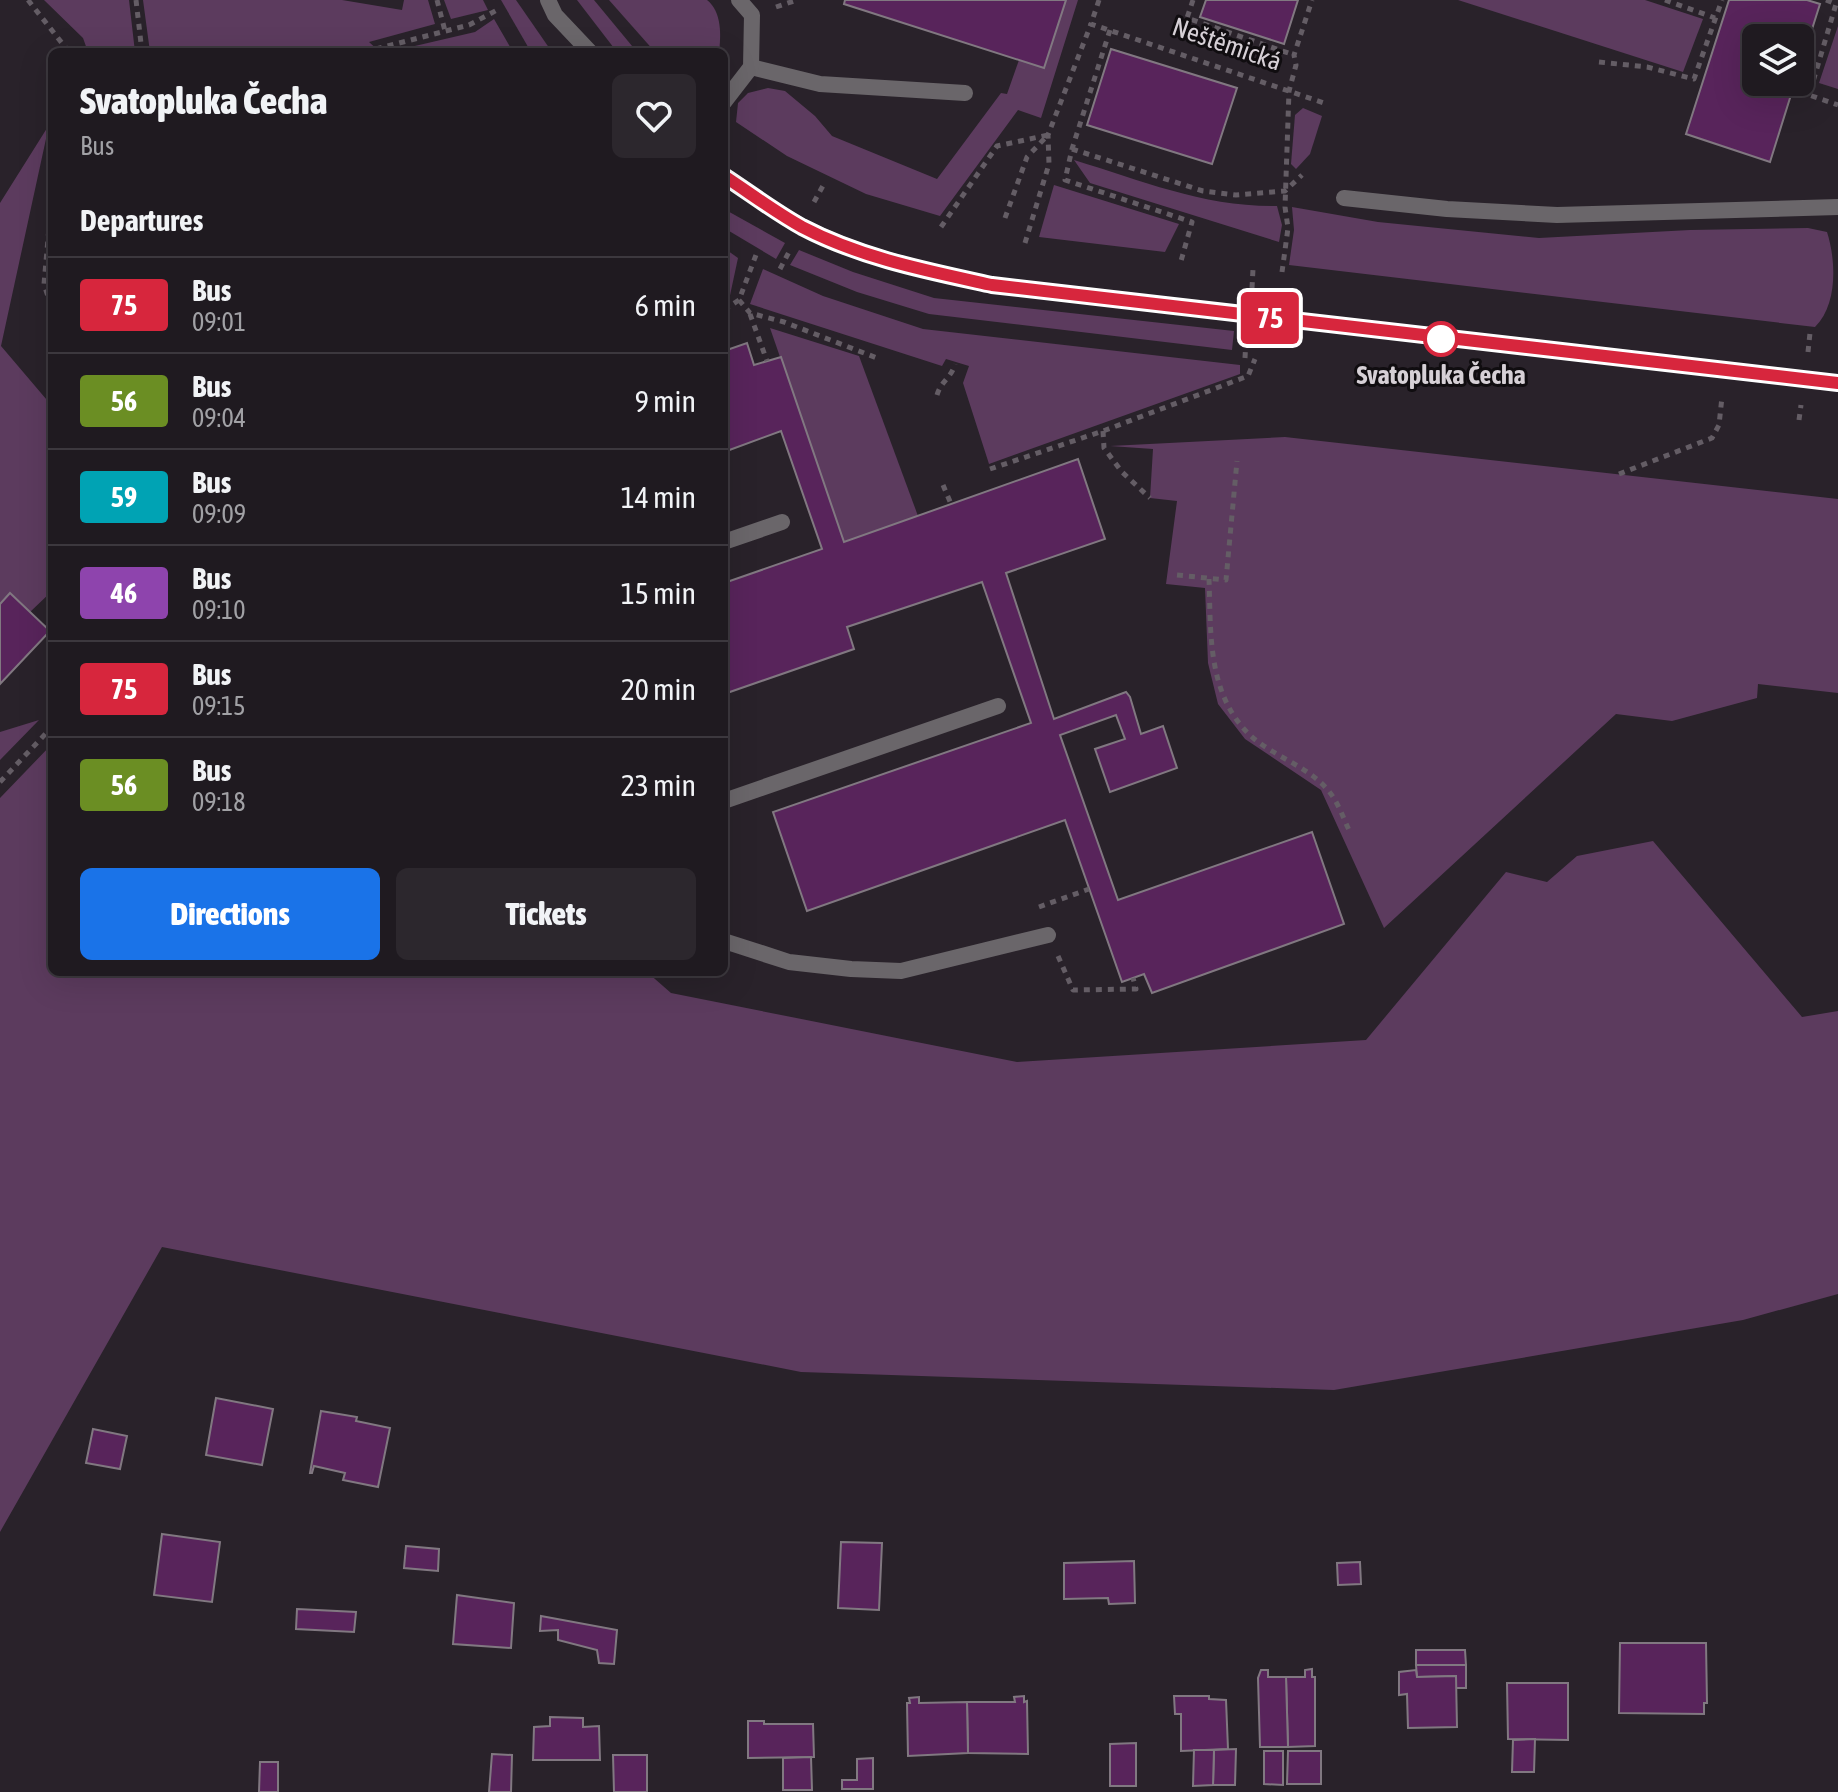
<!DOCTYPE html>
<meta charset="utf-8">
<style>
:root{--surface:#1f1a20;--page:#2c272d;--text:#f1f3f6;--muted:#a1a1a5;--line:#3c383e;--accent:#1a73e8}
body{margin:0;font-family:"Asap Condensed",sans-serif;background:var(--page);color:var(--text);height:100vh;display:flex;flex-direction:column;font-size:30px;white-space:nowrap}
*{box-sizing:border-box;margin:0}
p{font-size:26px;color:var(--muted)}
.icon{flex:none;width:44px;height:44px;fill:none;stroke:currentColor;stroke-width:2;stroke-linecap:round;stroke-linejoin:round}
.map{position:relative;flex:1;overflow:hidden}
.panel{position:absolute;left:48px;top:48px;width:680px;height:928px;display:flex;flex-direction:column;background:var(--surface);border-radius:12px;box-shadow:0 8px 32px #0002,0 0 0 2px var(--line)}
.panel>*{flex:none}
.badge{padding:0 16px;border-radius:6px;font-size:28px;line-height:52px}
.buttons{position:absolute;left:1742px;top:24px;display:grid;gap:16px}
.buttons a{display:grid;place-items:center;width:72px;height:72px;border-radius:12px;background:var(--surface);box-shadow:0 8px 32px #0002,0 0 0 2px var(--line);font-size:40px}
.map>.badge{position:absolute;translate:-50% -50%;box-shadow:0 0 0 4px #fff}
h2{padding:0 32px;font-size:30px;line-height:72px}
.round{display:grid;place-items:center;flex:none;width:84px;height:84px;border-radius:12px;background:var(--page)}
.overview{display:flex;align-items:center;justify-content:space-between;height:136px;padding:0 32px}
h1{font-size:38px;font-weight:800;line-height:60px}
.primary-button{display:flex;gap:16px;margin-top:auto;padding:16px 32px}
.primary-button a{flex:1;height:92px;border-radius:12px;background:var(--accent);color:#fff;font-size:32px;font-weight:800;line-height:92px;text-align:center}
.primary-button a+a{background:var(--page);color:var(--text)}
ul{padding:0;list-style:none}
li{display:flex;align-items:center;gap:24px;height:96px;padding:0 32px;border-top:2px solid var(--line)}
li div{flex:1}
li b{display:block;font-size:30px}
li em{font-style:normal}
li .badge{min-width:88px;font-weight:700;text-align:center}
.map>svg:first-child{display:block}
.green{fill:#5c3b5e}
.building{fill:#58245b;stroke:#817881;stroke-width:2}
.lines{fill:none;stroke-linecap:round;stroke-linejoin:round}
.path{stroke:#645d65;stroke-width:5;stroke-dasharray:6 6;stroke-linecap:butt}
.service{stroke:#6a666a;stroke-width:16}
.minor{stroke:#6a666a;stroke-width:16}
.line-casing{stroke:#fff;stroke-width:18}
.line{stroke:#d7263d;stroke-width:12}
.stop-dot{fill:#fff;stroke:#d7263d;stroke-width:4}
.labels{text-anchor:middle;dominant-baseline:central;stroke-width:6;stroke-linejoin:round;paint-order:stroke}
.street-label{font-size:26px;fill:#d6d0d6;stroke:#100d10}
.stop-label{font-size:26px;font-weight:bold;fill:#d6d0d6;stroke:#100d10}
</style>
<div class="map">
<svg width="1838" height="1792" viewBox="0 0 1838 1792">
<rect width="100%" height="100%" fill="#29222a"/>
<g class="green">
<path d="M 44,0 L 129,0 L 135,52 L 88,52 L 83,38 Z"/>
<path d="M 143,0 L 342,0 L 402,10 L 404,0 L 428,0 L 435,24 L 369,42 L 380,52 L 150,52 Z"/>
<path d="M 444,0 L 483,0 L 488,10 L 451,19 Z"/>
<path d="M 501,0 L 516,0 L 552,52 L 531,52 Z"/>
<path d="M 577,0 L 594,0 L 637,52 L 617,52 Z"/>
<path d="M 609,0 L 707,0 C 722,12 721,35 719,52 L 655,52 Z"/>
<path d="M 1066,0 L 1078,0 L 1041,118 L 1018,110 L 940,216 L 866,194 L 787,156 L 736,122 L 738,103 L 748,93 L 768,88 L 785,91 L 815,116 L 832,136 L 937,179 L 1001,93 L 1007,94 L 1019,60 L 1044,68 Z"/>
<path d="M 1458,0 L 1645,0 L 1703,19 L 1683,72 Z"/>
<path d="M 494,19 L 513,52 L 389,52 L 475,32 Z"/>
<path d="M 1838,26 L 1838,89 L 1819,83 Z"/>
<path d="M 1303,108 L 1322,116 L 1310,154 L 1296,169 L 1291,164 L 1295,115 Z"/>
<path d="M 49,125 L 1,346 L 52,406 L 52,591 L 30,612 L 0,604 L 0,203 Z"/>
<path d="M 1074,160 C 1143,181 1204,207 1277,206 L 1282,225 L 1279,242 L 1090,183 Z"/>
<path d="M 1054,185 L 1179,224 L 1165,252 L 1039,237 Z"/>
<path d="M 1292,207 L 1378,222 L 1539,238 L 1690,230 L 1808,228 L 1827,232 C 1836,260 1838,305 1815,327 L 1289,265 L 1294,230 Z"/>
<path d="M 724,209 L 785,243 L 776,259 L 724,228 Z"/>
<path d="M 724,248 L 738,258 L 729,300 L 724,303 Z"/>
<path d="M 799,250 L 853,272 L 934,298 L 1234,331 L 1232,350 L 929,314 L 857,292 L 790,265 Z"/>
<path d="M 763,269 L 823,296 L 923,329 L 1240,365 L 1240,374 L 989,464 L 963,383 L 969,366 L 946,359 L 942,366 L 750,304 Z"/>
<path d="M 770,328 L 859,356 L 918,516 L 844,542 Z"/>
<path d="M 1285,437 L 1838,499 L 1838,693 L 1758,684 L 1757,698 L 1672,721 L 1616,714 L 1384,928 L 1321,790 L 1245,739 L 1218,704 L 1208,663 L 1205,588 L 1166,584 L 1177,501 L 1150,498 L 1153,449 L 1110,446 Z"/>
<path d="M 39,720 L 0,760 L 0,732 Z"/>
<path d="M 52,744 L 52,972 L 647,972 L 671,993 L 1017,1062 L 1366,1040 L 1506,872 L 1547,882 L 1577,856 L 1653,841 L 1802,1017 L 1838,1011 L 1838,1294 L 1743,1320 L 1334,1390 L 801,1372 L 162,1247 L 0,1532 L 0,798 Z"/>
</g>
<g class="building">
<path d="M 845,0 L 1066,0 L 1044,68 L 844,4 Z"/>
<path d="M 1206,0 L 1298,0 L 1284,44 L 1200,17 Z"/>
<path d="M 1729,0 L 1807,0 L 1820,4 L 1800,67 L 1800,38 L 1756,38 L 1756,82 L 1795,82 L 1770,162 L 1686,134 Z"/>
<path d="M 1111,49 L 1237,88 L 1212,164 L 1087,125 Z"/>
<path d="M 747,343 L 754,365 L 781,357 L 844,542 L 1078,459 L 1105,539 L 1006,573 L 1054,719 L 1126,692 L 1130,697 L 1141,734 L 1163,726 L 1177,768 L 1110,792 L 1095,749 L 1125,739 L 1116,715 L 1060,735 L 1118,900 L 1312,832 L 1344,924 L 1152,993 L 1144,974 L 1122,982 L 1065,820 L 807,911 L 773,812 L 1031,723 L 982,582 L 847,627 L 854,649 L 724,694 L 724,583 L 822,549 L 781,431 L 724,452 L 724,351 Z"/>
<path d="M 10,593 L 50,631 L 0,684 L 0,604 Z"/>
<path d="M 216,1398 L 273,1409 L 262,1465 L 206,1455 Z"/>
<path d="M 321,1411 L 357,1417 L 356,1421 L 390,1428 L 378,1487 L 343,1480 L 345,1473 L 314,1466 L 312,1473 L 310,1473 Z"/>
<path d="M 93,1429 L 127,1436 L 120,1469 L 86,1463 Z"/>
<path d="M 162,1534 L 220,1542 L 212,1602 L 154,1595 Z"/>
<path d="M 841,1542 L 882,1543 L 879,1610 L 838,1608 Z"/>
<path d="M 406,1546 L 439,1549 L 438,1571 L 404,1568 Z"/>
<path d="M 1134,1561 L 1135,1603 L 1109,1604 L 1108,1598 L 1064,1599 L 1064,1563 Z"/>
<path d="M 1360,1562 L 1361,1584 L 1338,1585 L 1337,1563 Z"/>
<path d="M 457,1595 L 514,1603 L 511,1648 L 453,1644 Z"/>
<path d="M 297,1609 L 356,1612 L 354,1632 L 296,1629 Z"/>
<path d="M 541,1616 L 617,1630 L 614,1664 L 599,1663 L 597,1650 L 558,1640 L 558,1630 L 540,1631 Z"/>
<path d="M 1620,1643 L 1706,1643 L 1707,1703 L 1704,1703 L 1704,1714 L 1619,1713 Z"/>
<path d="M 1416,1650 L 1465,1650 L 1466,1665 L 1416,1665 Z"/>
<path d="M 1416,1665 L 1466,1665 L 1466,1688 L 1456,1688 L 1456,1676 L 1417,1677 Z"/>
<path d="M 1312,1669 L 1312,1677 L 1315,1677 L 1315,1746 L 1288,1747 L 1286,1677 L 1305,1677 L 1305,1670 Z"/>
<path d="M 1261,1670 L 1268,1670 L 1268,1677 L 1286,1677 L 1288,1747 L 1260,1747 L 1258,1678 Z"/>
<path d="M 1416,1670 L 1417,1677 L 1456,1676 L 1457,1727 L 1408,1728 L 1407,1694 L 1399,1695 L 1399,1672 Z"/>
<path d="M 1507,1683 L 1568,1683 L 1568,1740 L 1508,1739 Z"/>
<path d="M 1024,1696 L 1024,1702 L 1027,1701 L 1028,1754 L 968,1753 L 967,1702 L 1015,1702 L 1014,1697 Z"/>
<path d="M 1174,1696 L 1209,1696 L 1209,1699 L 1226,1700 L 1228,1749 L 1181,1751 L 1181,1714 L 1175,1714 Z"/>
<path d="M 919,1697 L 919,1703 L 967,1702 L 968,1753 L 908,1756 L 907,1703 L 910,1703 L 909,1698 Z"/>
<path d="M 550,1717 L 583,1718 L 583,1727 L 599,1726 L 600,1760 L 533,1760 L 534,1727 L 550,1726 Z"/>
<path d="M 748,1721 L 764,1721 L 764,1724 L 813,1724 L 814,1757 L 748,1758 Z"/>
<path d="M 1535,1739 L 1534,1772 L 1512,1772 L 1513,1740 Z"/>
<path d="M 1136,1743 L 1136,1786 L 1110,1786 L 1110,1744 Z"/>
<path d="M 1236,1749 L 1235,1785 L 1213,1785 L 1214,1750 Z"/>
<path d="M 1194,1750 L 1214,1750 L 1213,1785 L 1193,1786 Z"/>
<path d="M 1264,1751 L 1283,1751 L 1283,1785 L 1264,1784 Z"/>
<path d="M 1288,1751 L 1321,1751 L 1321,1784 L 1287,1784 Z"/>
<path d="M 492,1754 L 512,1755 L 511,1792 L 489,1792 Z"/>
<path d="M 613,1755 L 647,1755 L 647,1792 L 614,1792 Z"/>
<path d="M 811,1757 L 812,1790 L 783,1790 L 783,1758 Z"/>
<path d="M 873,1758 L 873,1789 L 842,1789 L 842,1780 L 857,1780 L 857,1759 Z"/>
<path d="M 260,1762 L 278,1762 L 278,1792 L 259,1792 Z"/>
</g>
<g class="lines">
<g class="path">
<path d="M 28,0 L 69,52"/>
<path d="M 136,0 L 142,52"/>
<path d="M 437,0 L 445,31"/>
<path d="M 1099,0 L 1091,24 L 1327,104"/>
<path d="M 1193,0 L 1187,18 L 1294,55"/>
<path d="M 1665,0 L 1715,18"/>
<path d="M 1826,0 L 1836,4 L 1809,95 L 1838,105"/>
<path d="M 776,7 L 797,0"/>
<path d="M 1110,30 L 1072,149 L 1065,180 L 1192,222 L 1181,261"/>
<path d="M 376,49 L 469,25 L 499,9"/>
<path d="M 1599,62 L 1647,67 L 1694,79 L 1722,0"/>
<path d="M 1072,149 L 1203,191 L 1236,195 L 1285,191 L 1302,175"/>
<path d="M 52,194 L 44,284 L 52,309"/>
<path d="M 814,202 L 825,182"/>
<path d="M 1005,218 L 1027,157 L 1047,136"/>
<path d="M 941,227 L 997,146 L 1048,135"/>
<path d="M 1025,243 L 1049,164 L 1048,135 L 1091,24"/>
<path d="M 780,269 L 790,250"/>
<path d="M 1282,272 L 1288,228 L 1285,207 L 1289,91 L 1296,65 L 1294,55 L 1312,0"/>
<path d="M 1252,288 L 1253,269"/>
<path d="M 739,300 L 750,313 L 784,322 L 877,358"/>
<path d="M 724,310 L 739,300 L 756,255"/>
<path d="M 750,314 L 767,361"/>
<path d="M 1808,352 L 1810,333"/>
<path d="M 1245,358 L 1246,339"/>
<path d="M 937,395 C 941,381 952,377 955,364"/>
<path d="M 1799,420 L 1801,405"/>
<path d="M 1103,431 L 1104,448 L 1122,472 L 1150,498"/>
<path d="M 990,469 L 1103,431 L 1248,376 L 1255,359"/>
<path d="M 1619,474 L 1712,438 L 1719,425 L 1722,397"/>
<path d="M 943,485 L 951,504"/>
<path d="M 1177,575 L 1226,580 L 1237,461"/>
<path d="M 1209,579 C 1211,634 1207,695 1251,736 C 1273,756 1307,766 1327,789 C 1338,801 1343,818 1350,832"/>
<path d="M 0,782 L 52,727"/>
<path d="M 1039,907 L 1089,889"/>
<path d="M 1058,956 L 1073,990 L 1136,989 L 1133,978"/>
</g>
<g class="service">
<path d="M 751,67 L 820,84 L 965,93"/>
<path d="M 724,102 L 751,67 L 752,15 L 739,0"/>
<path d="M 1344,198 L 1447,209 L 1557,215 L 1838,207"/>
<path d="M 724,542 L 782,522"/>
<path d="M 724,801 L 998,706"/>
<path d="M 724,941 L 789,962 L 851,969 L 901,971 L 1048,935"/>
</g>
<g class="minor">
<path d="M 548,0 L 555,15 L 590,52"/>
<path d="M 724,176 C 750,193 775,212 802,226 C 861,257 928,271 992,285 L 1838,383"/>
</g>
</g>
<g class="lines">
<g class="line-casing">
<path id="line" d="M 724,176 C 750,193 775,212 802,227 C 861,258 928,271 992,285 L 1838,383"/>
</g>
<use href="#line" class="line"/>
</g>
<circle class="stop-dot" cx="1441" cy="339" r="16"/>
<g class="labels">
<g class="street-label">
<text transform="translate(1227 44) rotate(19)">Neštěmická</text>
</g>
<g class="stop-label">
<text x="1441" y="375">Svatopluka Čecha</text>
</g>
</g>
</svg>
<div class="buttons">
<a><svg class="icon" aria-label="layers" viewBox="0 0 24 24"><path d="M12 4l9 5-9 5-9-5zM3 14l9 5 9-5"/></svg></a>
</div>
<b class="badge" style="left:1270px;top:318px;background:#d7263d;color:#fff">75</b>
<section class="panel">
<div class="overview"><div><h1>Svatopluka Čecha</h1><p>Bus</p></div><a class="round"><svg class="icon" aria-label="heart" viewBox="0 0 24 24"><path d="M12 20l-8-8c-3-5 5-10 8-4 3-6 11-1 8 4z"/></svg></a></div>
<h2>Departures</h2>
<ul>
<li><span class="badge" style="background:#d7263d;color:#fff">75</span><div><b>Bus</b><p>09:01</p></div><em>6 min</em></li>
<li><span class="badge" style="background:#6b8e23;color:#fff">56</span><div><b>Bus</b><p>09:04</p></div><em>9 min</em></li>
<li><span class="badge" style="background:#00a3b4;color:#fff">59</span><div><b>Bus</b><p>09:09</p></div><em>14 min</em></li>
<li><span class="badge" style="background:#8e44ad;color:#fff">46</span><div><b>Bus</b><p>09:10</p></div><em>15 min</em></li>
<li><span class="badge" style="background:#d7263d;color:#fff">75</span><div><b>Bus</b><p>09:15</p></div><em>20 min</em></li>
<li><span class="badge" style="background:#6b8e23;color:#fff">56</span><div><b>Bus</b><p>09:18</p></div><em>23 min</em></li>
</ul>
<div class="primary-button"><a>Directions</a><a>Tickets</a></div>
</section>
</div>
